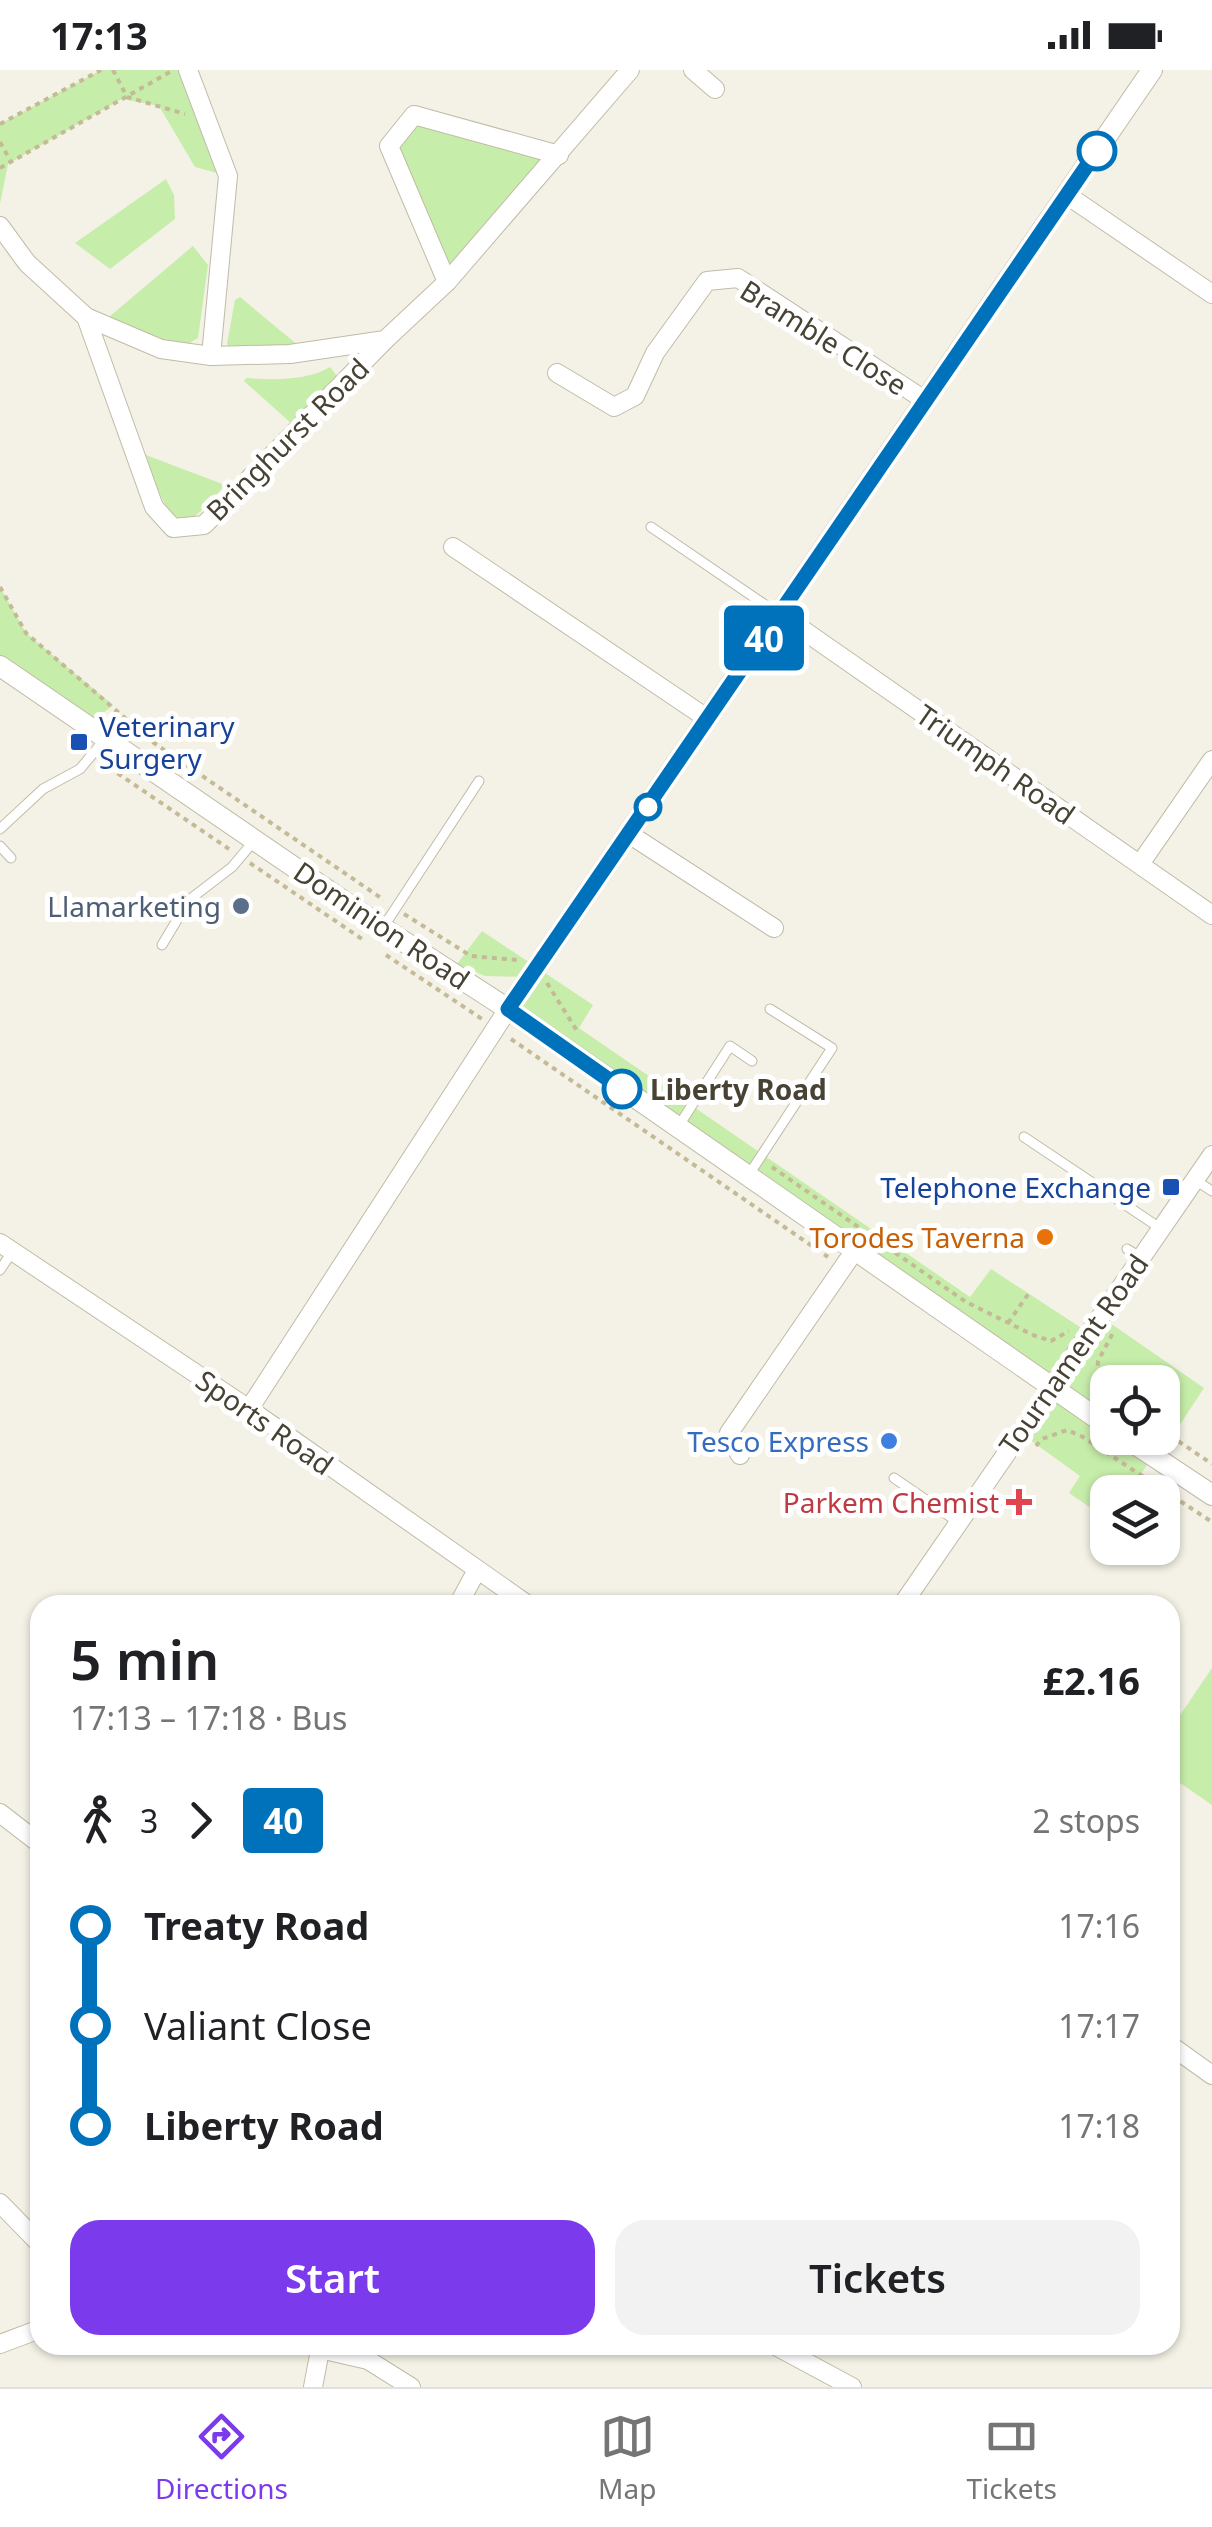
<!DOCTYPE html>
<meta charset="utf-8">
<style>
:root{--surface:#fff;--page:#f2f2f2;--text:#202124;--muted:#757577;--line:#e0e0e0;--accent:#7c3aed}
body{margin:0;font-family:"Noto Sans",sans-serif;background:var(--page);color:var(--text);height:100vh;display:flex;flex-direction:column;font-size:38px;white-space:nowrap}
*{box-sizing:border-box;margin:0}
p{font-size:32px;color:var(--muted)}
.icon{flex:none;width:55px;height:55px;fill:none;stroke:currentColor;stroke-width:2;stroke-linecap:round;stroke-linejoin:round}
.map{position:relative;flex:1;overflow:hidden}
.drawer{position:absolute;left:30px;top:1525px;width:1150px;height:760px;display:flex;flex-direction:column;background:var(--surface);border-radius:30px;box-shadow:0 2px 8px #0004}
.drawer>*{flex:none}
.badge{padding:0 20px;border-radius:8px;font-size:35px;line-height:65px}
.tools{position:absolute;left:1090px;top:1295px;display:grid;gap:20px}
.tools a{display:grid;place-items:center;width:90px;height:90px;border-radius:20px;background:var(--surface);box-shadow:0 2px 8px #0004;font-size:50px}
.map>.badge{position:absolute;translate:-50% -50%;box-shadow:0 0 0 5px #fff}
.legs{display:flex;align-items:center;gap:15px;height:110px;padding:0 40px;font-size:32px}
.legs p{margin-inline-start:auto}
.summary{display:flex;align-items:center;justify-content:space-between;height:170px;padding:0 40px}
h1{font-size:55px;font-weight:600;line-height:75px}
.button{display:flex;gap:20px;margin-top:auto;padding:20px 40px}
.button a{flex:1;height:115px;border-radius:30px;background:var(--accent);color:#fff;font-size:40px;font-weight:600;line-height:115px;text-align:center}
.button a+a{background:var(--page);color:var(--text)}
ul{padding:0 40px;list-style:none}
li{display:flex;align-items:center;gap:35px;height:100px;font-size:38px}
li i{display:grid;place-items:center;width:15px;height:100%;margin:0 12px;background:currentColor}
li i::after{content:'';width:25px;height:25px;margin:-12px;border:8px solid;border-radius:50%;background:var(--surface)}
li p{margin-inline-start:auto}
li:first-child i{background:linear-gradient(#0000 50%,currentColor 0)}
li:last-child i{background:linear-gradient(currentColor 50%,#0000 0)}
.status{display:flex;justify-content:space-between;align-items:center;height:70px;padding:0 50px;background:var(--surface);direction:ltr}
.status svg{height:28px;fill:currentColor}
.dock{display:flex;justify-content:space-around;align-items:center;height:140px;border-top:2px solid var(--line);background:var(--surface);font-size:28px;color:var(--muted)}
.dock a{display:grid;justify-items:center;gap:5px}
.dock .active{color:var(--accent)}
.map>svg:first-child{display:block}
.green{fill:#c7edaa;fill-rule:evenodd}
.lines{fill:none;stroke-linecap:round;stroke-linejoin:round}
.service-casing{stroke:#c1bba7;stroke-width:11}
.minor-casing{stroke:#c1bba7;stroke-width:20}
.tertiary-casing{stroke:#c1bba7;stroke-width:22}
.path{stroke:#c4ba97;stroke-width:4;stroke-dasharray:5 5;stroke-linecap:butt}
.service{stroke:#fff;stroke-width:9}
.minor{stroke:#fff;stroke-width:18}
.tertiary{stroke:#fff;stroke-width:20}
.line-1-casing{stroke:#fff;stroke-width:22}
.line-1{stroke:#0072bc;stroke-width:15}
.stop-1-dot{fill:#fff;stroke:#0072bc;stroke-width:5}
.transit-dot{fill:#1a4fb4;stroke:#fff;stroke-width:4}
.service-dot{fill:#5c6f8a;stroke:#fff;stroke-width:4}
.food-dot{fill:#e8710a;stroke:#fff;stroke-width:4}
.shop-dot{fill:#3f7fe0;stroke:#fff;stroke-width:4}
.health-dot{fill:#e0444e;stroke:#fff;stroke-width:4}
.labels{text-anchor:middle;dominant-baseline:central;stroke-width:10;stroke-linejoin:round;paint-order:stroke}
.street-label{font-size:28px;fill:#484234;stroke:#fff}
.transit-label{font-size:28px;fill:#164399;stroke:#fff;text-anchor:start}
.service-label{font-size:28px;fill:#4e5e75;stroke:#fff;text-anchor:end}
.stop-label{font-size:28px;font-weight:bold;fill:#484234;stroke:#fff;text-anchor:start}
.food-label{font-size:28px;fill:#c56008;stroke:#fff;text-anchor:end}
.shop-label{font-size:28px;fill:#366cbe;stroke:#fff;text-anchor:end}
.health-label{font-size:28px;fill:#be3a42;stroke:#fff;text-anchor:end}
</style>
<div class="status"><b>17:13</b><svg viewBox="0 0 49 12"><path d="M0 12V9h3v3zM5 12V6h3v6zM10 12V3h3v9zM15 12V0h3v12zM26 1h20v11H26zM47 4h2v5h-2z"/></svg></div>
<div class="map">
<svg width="1212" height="2317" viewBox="0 0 1212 2317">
<rect width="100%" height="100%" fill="#f4f2e6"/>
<g class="green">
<path d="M 101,0 L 188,0 L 228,106 L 195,97 L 159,36 L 122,29 L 8,94 L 0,134 L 0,54 Z"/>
<path d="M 414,45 L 559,85 L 447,212 L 389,76 Z"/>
<path d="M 166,109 L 174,125 L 175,149 L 110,199 L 75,173 Z"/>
<path d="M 193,176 L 208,195 L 198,268 L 183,277 L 164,273 L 109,247 Z"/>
<path d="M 240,227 L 299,276 L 231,281 L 227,274 L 235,230 Z"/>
<path d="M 330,297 L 337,306 L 336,313 L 292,354 L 244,311 L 246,308 C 272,310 307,311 330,297 Z"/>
<path d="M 146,385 L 225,415 C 216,425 206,438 196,445 C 167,466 152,402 146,385 Z"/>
<path d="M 0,517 L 26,563 L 113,635 L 86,657 L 0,596 Z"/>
<path d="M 482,861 L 593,935 L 579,958 L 970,1227 L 991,1199 L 1089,1263 L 1100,1246 L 1204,1318 L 1158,1388 L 1153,1386 L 1129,1422 L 1108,1422 L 1107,1449 L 1069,1423 L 1080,1406 L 1019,1362 L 1052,1318 L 508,939 L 525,907 L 485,906 L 457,894 ZM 1108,1312 L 1162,1312 L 1162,1368 L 1108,1368 Z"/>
<path d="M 1212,1598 L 1212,1735 L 1170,1706 L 1170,1660 Z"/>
</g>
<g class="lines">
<g class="service-casing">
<g id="service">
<path d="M 651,457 L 777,543"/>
<path d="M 0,759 L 43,719 L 80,699 L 105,669"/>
<path d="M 0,776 L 11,788"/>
<path d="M 384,856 L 479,711"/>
<path d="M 162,875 L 189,830 L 232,797 L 254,771"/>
<path d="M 678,1057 L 730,976 L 752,991"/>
<path d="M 1024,1067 L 1160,1158"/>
<path d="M 748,1106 L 832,978 L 770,939"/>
<path d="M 1195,1110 L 1212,1121"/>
<path d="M 1127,1179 L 1140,1187"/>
<path d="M 0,1200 L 12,1182"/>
<path d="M 894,1408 L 958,1452"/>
</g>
</g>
<g class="minor-casing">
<g id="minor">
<path d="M 188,0 L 228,106 L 211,286"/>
<path d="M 693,0 L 715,19"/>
<path d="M 1067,125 L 1212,224"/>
<path d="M 0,156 L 27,193 L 86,247 L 161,279 L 211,286 L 290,284 L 385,270 L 447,212 L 630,0"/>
<path d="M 447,212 L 389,76 L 414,45 L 559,85"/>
<path d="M 86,247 L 154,437 L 173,458 L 204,455 L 385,270"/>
<path d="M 557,303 L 614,337 L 635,326 L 655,283 L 707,211 L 738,208 L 926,331"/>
<path d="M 453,477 L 708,649"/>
<path d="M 780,544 L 1212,845"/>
<path d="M 629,764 L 774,858"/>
<path d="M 1140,794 L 1212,690"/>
<path d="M 0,1173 L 249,1339 L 528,1535"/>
<path d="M 249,1339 L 508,939"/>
<path d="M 740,1385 L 729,1363 L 855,1180"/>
<path d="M 458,1535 L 477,1500"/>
<path d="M 902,1535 L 1212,1085"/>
<path d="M 0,1743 L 40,1774"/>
<path d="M 1170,1975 L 1212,2005"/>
<path d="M 0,2133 L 40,2174"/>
<path d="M 0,2274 L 40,2259"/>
<path d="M 774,2275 L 852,2317"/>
<path d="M 320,2279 L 368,2290 L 411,2317"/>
<path d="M 313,2317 L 321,2275"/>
</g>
</g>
<g class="tertiary-casing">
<g id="tertiary">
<path d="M 0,596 L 383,858 L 508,939 L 1108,1356"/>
<path d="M 508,939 L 1152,0"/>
<path d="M 1126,1368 L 1212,1425"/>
</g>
</g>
<g class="path">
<path d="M 113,0 L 127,27 L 185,44"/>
<path d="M 0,54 L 101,0"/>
<path d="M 0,72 L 10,90"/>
<path d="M 0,98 L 170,2"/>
<path d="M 0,517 L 26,563 L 154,673 L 384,830"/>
<path d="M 101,692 L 229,779"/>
<path d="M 250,793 L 362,869"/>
<path d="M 404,844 L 471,886 L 517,890"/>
<path d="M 386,885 L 482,949"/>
<path d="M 547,913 L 579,964"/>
<path d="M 511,969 L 828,1187"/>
<path d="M 772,1097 L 966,1232 L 1033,1265 L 1051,1271 L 1069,1261"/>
<path d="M 1008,1253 L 1029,1223"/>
<path d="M 1108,1321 L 1097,1310 L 1098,1291 L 1114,1261"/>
<path d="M 1162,1360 L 1212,1394"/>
<path d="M 1036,1376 L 1042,1369 L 1067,1360 L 1083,1367 L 1212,1452"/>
</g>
<use href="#service" class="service"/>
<use href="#minor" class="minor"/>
<use href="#tertiary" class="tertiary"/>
</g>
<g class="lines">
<g class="line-1-casing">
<path id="line-1" d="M 622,1019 L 508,939 L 1097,81"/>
</g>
<use href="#line-1" class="line-1"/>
</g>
<g class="stop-1-dot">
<circle cx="1097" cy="81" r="18"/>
<circle cx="648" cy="737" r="12"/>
<circle cx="622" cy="1019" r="18"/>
</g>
<g class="transit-dot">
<rect x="69" y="662" width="20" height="20" rx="5"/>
<rect x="1161" y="1107" width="20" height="20" rx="5"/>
</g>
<circle class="service-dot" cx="241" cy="836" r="10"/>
<circle class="food-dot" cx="1045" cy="1167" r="10"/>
<circle class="shop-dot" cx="889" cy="1371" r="10"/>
<path class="health-dot" d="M1014 1417h10v10h10v10h-10v10h-10v-10h-10v-10h10z"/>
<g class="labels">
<g class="street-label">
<text transform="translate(824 267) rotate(32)">Bramble Close</text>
<text transform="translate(287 369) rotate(-45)">Bringhurst Road</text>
<text transform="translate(996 694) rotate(35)">Triumph Road</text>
<text transform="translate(382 855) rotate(34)">Dominion Road</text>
<text transform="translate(1073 1284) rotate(-55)">Tournament Road</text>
<text transform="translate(265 1352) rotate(35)">Sports Road</text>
</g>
<g class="transit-label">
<text x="99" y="656">Veterinary<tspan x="99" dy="32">Surgery</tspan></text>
<text x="1151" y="1117" text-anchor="end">Telephone Exchange</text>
</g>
<g class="service-label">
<text x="221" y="836">Llamarketing</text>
</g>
<g class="stop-label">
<text x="650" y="1019">Liberty Road</text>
</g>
<g class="food-label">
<text x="1025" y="1167">Torodes Taverna</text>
</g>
<g class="shop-label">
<text x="869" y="1371">Tesco Express</text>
</g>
<g class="health-label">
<text x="999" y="1432">Parkem Chemist</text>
</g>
</g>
</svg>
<div class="tools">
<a><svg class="icon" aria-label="locate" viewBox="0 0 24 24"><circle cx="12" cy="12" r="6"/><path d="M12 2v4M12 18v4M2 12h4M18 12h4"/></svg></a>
<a><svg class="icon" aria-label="layers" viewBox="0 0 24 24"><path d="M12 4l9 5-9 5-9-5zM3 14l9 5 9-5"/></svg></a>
</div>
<b class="badge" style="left:764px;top:568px;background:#0072bc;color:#fff">40</b>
<section class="drawer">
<div class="summary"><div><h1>5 min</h1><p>17:13 – 17:18 · Bus</p></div><b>£2.16</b></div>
<div class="legs"><svg class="icon" aria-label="walk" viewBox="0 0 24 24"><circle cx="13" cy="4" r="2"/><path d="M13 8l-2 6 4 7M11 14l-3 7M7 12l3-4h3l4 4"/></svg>3<svg class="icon" aria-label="forward" viewBox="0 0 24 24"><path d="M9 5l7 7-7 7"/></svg><b class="badge" style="background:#0072bc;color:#fff">40</b><p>2 stops</p></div>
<ul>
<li><i style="color:#0072bc"></i><b>Treaty Road</b><p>17:16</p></li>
<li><i style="color:#0072bc"></i><span>Valiant Close</span><p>17:17</p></li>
<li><i style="color:#0072bc"></i><b>Liberty Road</b><p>17:18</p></li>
</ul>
<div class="button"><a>Start</a><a>Tickets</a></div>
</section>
</div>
<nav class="dock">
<a class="active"><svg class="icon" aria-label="directions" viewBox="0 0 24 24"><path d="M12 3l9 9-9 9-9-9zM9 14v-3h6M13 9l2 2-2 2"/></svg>Directions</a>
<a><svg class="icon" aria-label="map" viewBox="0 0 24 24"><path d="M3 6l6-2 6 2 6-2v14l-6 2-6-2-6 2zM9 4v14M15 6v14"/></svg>Map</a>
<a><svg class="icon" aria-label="tickets" viewBox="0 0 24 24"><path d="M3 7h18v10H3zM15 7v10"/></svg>Tickets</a>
</nav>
